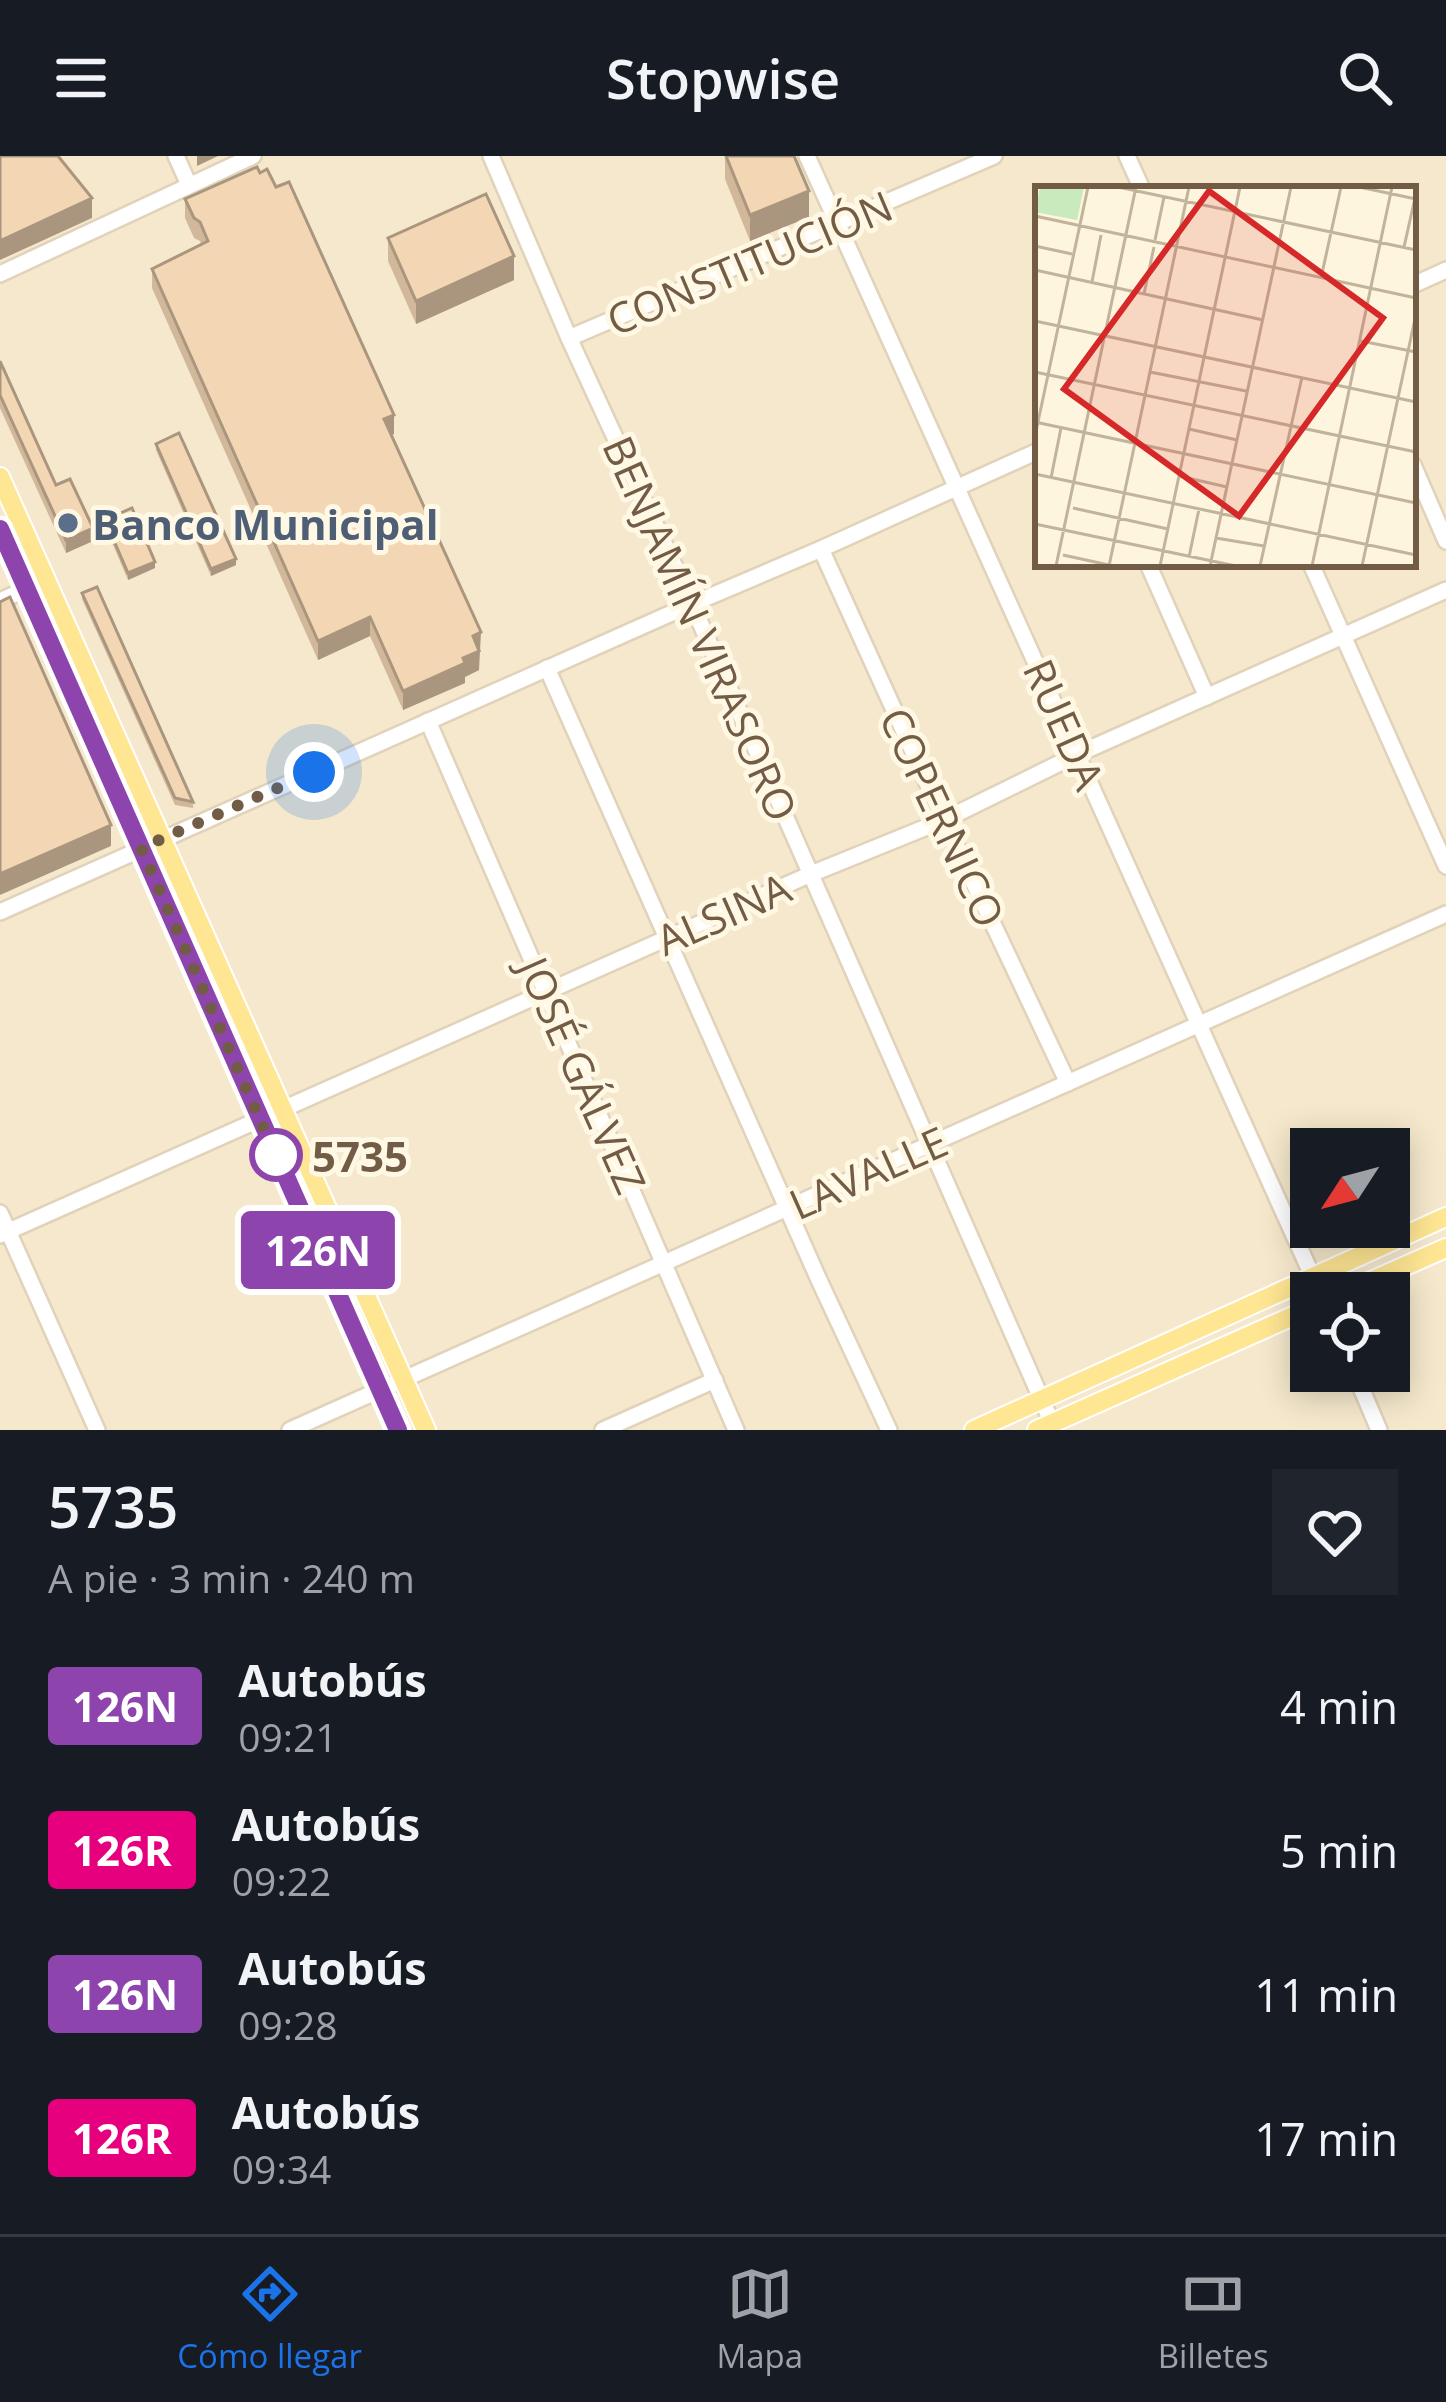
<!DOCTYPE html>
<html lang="es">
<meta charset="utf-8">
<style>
:root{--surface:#171b24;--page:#20242c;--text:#f1f3f6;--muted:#9ea1a6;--line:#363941;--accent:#1a73e8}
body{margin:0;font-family:"Open Sans",sans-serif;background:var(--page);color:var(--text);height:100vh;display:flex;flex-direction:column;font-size:45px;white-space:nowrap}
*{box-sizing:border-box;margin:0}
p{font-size:39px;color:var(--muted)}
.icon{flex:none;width:66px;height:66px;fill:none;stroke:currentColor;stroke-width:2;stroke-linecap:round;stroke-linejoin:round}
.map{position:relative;height:1274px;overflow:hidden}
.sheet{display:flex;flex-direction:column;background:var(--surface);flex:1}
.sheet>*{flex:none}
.badge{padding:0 24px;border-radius:9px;font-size:42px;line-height:78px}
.needle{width:78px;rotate:234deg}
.tools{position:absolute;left:1290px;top:972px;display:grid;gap:24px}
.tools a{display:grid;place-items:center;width:120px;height:120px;border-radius:0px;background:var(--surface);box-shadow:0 6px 30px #0003;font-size:60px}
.you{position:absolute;width:60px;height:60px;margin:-30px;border:9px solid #fff;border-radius:50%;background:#1a73e8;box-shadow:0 0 0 18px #1a73e833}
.map>.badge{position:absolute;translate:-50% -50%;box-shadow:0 0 0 6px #fff}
.round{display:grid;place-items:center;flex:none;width:126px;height:126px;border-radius:0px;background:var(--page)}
.overview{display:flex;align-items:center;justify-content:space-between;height:204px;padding:0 48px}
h1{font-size:57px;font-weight:600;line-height:90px}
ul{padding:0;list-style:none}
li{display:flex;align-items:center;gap:36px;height:144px;padding:0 48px}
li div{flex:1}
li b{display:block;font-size:45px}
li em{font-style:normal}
li .badge{min-width:132px;font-weight:700;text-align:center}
header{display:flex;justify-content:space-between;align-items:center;height:156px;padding:0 48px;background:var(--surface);font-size:54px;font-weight:600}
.dock{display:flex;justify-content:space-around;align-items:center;height:168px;border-top:3px solid var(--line);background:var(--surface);font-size:33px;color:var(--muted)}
.dock a{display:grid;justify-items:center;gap:6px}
.dock .selected{color:var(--accent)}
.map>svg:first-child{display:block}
.residential{fill:#f5e8cc;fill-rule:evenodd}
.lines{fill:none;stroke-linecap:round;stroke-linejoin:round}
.minor-casing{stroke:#e1d2ba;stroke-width:20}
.major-casing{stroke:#fff;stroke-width:22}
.minor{stroke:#fff;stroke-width:15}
.major{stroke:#ffe693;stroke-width:18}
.wall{fill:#d1b89b}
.shaded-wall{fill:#aa967e}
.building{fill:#f3d6b4;stroke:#aa967e;stroke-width:3}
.line-casing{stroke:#fff;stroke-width:27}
.line{stroke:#8e44ad;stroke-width:18}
.walk{stroke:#735c45;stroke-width:12;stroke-dasharray:0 21.6}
.service-dot{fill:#5c6f8a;stroke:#fff8e4;stroke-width:4.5}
.stop-dot{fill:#fff;stroke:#8e44ad;stroke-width:6}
.labels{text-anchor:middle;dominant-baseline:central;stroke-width:10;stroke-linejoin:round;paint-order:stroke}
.street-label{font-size:42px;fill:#735c45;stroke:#fff8e4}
.service-label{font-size:42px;font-weight:bold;fill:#4e5e75;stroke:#fff8e4;text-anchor:start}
.stop-label{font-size:42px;font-weight:bold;fill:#735c45;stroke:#fff8e4;text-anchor:start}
.inset-road{fill:none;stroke:#c2b39b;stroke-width:3}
.view{fill:#d62828;fill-opacity:0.15;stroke:#d62828;stroke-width:6}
.inset-edge{fill:none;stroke:#735c45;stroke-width:6}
</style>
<header><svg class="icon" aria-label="menu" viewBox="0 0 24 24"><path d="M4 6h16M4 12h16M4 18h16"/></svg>Stopwise<svg class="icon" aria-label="search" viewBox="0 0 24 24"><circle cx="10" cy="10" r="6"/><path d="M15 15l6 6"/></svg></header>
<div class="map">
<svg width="1446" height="1274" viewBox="0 0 1446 1274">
<rect width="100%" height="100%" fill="#fdf5dd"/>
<path class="residential" d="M 0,0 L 1446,0 L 1446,1274 L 0,1274 ZM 1038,33 L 1413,33 L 1413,408 L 1038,408 ZM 1311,993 L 1389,993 L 1389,1071 L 1311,1071 ZM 1311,1137 L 1389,1137 L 1389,1215 L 1311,1215 Z"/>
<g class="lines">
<g class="minor-casing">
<g id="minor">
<path d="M 176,0 L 189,29"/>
<path d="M 491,0 L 569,182 L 692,448 L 1055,1274"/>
<path d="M 807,0 L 1320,1137"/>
<path d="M 1127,0 L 1142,33"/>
<path d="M 0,118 L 253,0"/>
<path d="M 1413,129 L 1446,114"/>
<path d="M 569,182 L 994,0"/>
<path d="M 1413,309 L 1446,385"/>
<path d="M 821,393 L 944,664 L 1068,927"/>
<path d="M 1148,408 L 1207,541"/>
<path d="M 1311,408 L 1446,710"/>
<path d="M 0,445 L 37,428"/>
<path d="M 547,512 L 819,1124 L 889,1274"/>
<path d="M 428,565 L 736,1274"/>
<path d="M 0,756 L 692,448 L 821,393 L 1038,295"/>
<path d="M 0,1057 L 97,1274"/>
<path d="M 0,1079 L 811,718 L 944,664 L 1078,598 L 1446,434"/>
<path d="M 1354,1215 L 1379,1274"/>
<path d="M 290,1274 L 1446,758"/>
<path d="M 603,1274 L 715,1224"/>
</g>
</g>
<g class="major-casing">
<g id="major">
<path d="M 0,321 L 426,1274"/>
<path d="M 0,373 L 398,1274"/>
<path d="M 1344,1137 L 1446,1092"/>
<path d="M 974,1274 L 1446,1061"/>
<path d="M 1037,1274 L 1311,1152"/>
</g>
</g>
<use href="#minor" class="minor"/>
<use href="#major" class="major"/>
</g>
<g class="wall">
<path d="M 725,0 L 809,61 L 750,85 L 725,23 Z"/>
<path d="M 185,43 L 394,278 L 391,279 L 481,495 L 479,496 L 479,514 L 465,521 L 465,527 L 403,554 L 370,480 L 318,504 L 152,132 L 152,113 L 201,88 L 200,85 L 194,82 L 185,62 Z"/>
<path d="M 388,82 L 514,124 L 416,168 L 388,105 Z"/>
<path d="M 0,205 L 56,329 L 93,385 L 66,397 L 0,252 Z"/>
<path d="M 156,288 L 236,409 L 211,420 L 156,294 Z"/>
<path d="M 105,364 L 155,412 L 128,424 L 105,370 Z"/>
<path d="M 82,437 L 193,646 L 193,652 L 175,649 L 82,443 Z"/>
</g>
<g class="shaded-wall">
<path d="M 197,0 L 218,0 L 197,10 Z"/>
<path d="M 809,35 L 809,61 L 750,85 L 750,59 Z"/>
<path d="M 92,42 L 92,62 L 0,104 L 0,85 Z"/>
<path d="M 514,100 L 514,124 L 416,168 L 416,145 Z"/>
<path d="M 394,259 L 394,278 L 384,282 L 384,263 Z"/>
<path d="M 93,372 L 93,385 L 66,397 L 66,384 Z"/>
<path d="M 236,403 L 236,409 L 211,420 L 211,413 Z"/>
<path d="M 155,406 L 155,412 L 128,424 L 128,417 Z"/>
<path d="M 370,461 L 370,480 L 318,504 L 318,485 Z"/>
<path d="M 481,476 L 479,514 L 465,521 L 465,527 L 403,554 L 403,535 L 463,502 L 473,480 Z"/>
<path d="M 111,669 L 111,690 L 0,739 L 0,718 Z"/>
</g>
<g class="building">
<path d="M 0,0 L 58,0 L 92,42 L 0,85 Z"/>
<path d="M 726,0 L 794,0 L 809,35 L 750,59 Z"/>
<path d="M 257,11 L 260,17 L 267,13 L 276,31 L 289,26 L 394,259 L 384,263 L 481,476 L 473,480 L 479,495 L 463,502 L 465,507 L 403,535 L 370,461 L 318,485 L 152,113 L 208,85 L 200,66 L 194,62 L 185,43 Z"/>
<path d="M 486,38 L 514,100 L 416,145 L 388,82 Z"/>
<path d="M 0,205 L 56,329 L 70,323 L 93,372 L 66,384 L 0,239 Z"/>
<path d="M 179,277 L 236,403 L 211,413 L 156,288 Z"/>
<path d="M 132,352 L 155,406 L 128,417 L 105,364 Z"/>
<path d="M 97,431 L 193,646 L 175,642 L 82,437 Z"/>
<path d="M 10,441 L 111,669 L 0,718 L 0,446 Z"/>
</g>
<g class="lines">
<g class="line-casing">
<path id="line" d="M 0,373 L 398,1274"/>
</g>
<use href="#line" class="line"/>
<path class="walk" d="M 276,999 L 278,1005 L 141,692 L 314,616"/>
</g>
<circle class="service-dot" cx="68" cy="367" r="12"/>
<circle class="stop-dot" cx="276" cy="999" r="24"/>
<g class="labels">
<g class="street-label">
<text transform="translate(749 106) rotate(-23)">CONSTITUCIÓN</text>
<text transform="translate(701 472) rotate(66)">BENJAMÍN VIRASORO</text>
<text transform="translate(1065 568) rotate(66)">RUEDA</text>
<text transform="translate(943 661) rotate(65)">COPERNICO</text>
<text transform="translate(723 757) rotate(-24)">ALSINA</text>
<text transform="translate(583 919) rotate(66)">JOSÉ GÁLVEZ</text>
<text transform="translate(868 1016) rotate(-24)">LAVALLE</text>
</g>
<g class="service-label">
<text x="92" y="367">Banco Municipal</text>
</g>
<g class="stop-label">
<text x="312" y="999">5735</text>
</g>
</g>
<g transform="translate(1035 30)">
<rect width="381" height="381" fill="#fdf5dd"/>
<path d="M 5,1 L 49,1 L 42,34 L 0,26 Z" fill="#c8eabc"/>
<path class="inset-road" d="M 83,1 L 381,64M 324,1 L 381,13M 0,30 L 381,112M 120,54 L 129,11M 0,60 L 37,68M 369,61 L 380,12M 0,84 L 228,134M 286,92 L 306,1M 57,96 L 66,49M 109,108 L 119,61M 0,135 L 381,216M 326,155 L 381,166M 0,186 L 381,266M 115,186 L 211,205M 0,236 L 381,317M 154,243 L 202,254M 0,250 L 53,1M 0,288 L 381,369M 144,290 L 192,301M 16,292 L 26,242M 38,322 L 133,343M 0,338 L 201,380M 181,352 L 229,360M 28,369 L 74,379M 154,371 L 164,323M 21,380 L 101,1M 74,380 L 154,1M 125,380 L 205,1M 175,380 L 256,1M 225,380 L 267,191M 277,380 L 357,1M 327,380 L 381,128"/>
<path class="view" d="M 174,5 L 348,132 L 204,330 L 29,203 Z"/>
<rect width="381" height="381" class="inset-edge"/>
</g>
</svg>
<div class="tools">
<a><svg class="needle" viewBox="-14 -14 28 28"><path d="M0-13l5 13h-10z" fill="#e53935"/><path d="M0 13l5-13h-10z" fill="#9ea1a6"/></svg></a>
<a><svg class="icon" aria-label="locate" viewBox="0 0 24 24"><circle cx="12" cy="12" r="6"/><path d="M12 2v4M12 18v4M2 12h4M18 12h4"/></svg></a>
</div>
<div class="you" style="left:314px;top:616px"></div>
<b class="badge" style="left:318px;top:1094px;background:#8e44ad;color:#fff">126N</b>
</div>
<section class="sheet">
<div class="overview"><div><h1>5735</h1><p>A pie · 3 min · 240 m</p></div><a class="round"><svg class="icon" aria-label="heart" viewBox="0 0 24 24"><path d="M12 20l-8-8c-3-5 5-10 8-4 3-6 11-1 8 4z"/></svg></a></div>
<ul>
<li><span class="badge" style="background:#8e44ad;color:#fff">126N</span><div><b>Autobús</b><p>09:21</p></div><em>4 min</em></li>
<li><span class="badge" style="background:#e6007e;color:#fff">126R</span><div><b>Autobús</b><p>09:22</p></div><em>5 min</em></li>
<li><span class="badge" style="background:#8e44ad;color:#fff">126N</span><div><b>Autobús</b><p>09:28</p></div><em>11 min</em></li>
<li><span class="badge" style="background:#e6007e;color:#fff">126R</span><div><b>Autobús</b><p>09:34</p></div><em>17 min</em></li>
</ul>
</section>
<nav class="dock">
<a class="selected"><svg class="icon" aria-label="directions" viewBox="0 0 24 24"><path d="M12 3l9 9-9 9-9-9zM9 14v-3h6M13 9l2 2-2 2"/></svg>Cómo llegar</a>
<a><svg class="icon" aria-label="map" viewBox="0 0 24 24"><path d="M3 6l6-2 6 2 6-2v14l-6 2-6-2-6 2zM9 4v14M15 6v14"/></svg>Mapa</a>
<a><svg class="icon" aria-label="tickets" viewBox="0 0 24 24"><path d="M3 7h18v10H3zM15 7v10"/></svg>Billetes</a>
</nav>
